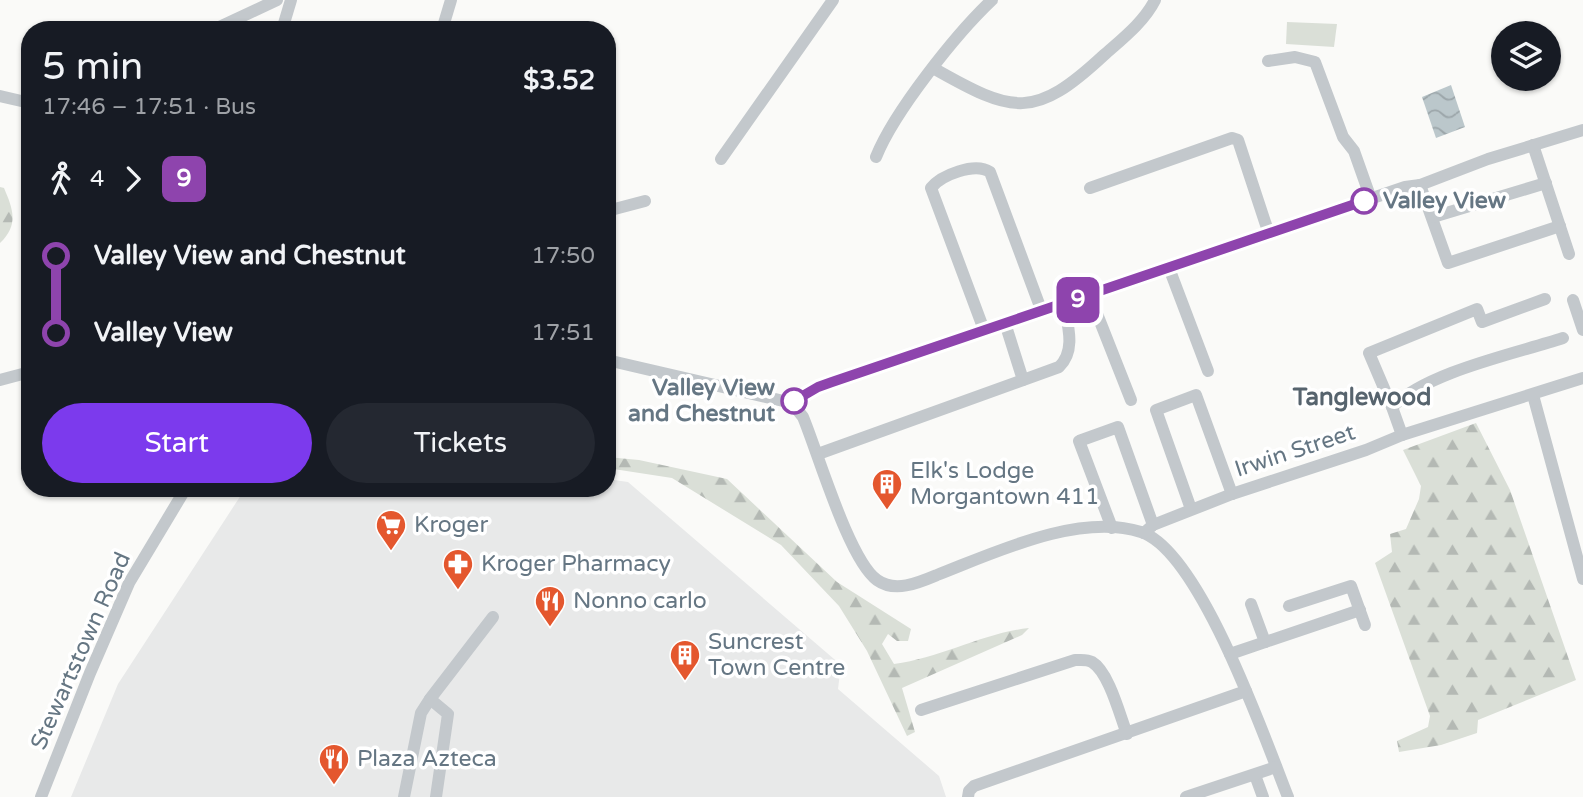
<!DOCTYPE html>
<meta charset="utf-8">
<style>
:root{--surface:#171b24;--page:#242831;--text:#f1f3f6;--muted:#9ea1a6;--accent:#7c3aed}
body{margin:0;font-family:"Varela Round",sans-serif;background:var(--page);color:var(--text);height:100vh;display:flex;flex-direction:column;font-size:26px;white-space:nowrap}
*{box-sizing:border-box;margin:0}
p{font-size:23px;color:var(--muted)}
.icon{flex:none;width:38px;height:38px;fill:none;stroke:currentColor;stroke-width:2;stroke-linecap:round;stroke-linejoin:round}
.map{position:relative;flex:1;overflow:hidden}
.side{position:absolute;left:21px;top:21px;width:595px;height:476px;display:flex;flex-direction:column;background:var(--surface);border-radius:28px;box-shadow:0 2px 5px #0004}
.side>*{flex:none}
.badge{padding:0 14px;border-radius:10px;font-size:24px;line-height:46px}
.tools{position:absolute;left:1491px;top:21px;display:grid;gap:14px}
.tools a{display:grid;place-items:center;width:70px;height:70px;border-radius:50%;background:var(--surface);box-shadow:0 2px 5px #0004;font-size:35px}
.map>.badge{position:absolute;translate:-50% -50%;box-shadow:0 0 0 4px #fff}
.legs{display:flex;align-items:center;gap:10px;height:77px;padding:0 21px;font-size:23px}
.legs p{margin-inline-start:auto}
.overview{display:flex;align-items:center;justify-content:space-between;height:119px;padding:0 21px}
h1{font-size:38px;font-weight:600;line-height:52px}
.button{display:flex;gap:14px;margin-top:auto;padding:14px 21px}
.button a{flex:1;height:80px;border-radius:42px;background:var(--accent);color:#fff;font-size:28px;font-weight:600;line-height:80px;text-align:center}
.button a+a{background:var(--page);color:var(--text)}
ul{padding:0 21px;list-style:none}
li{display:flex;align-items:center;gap:24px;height:77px;font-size:26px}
li i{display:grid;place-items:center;width:10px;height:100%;margin:0 9px;background:currentColor}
li i::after{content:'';width:18px;height:18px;margin:-9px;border:5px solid;border-radius:50%;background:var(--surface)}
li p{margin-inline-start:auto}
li:first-child i{background:linear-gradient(#0000 50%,currentColor 0)}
li:last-child i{background:linear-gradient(currentColor 50%,#0000 0)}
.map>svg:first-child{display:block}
.built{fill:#e8e9e9}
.forest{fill:url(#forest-firs)}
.pitch{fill:#dadfd7}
.water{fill:url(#water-waves)}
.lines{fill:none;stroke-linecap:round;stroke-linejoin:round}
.minor{stroke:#c3c8cc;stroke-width:12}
.line-1-casing{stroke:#fff;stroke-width:16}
.line-1{stroke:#8e44ad;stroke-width:10}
.stop-1-dot{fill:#fff;stroke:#8e44ad;stroke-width:3.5}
.labels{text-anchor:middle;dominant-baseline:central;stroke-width:7;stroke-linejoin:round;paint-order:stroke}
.stop-label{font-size:23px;font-weight:bold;fill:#657683;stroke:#fff;text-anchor:start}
.street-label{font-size:23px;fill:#657683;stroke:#fff}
.poi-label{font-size:23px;fill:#657683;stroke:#fff;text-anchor:start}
.neighbourhood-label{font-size:24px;font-weight:bold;fill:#57646e;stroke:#fff}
</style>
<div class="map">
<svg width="1583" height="797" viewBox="0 0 1583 797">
<defs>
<pattern id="forest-firs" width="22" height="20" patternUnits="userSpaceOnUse" patternTransform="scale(1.75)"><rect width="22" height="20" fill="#dadfd7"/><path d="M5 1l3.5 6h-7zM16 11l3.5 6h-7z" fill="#b4b9b4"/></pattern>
<pattern id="water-waves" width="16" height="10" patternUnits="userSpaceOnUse" patternTransform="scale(1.75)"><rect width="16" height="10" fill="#bbc7cb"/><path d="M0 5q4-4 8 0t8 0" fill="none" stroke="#9ca6aa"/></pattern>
</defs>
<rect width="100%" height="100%" fill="#fafaf8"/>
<path class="built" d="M 607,479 L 628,482 L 841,665 L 838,689 L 939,776 L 946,797 L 71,797 L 118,684 L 243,492 L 252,488 L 607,488 Z"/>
<g class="forest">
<path d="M 0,187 L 4,188 C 13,209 19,225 0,243 Z"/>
<path d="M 1476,423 L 1510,490 L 1576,680 L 1478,720 L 1477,733 L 1441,745 L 1399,752 L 1397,741 L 1428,727 L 1430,716 L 1375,563 L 1392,552 L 1390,534 L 1406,529 L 1419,499 L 1421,486 L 1403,450 Z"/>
<path d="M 607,457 L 639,460 L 727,479 L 837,582 L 911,629 L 908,641 L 897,641 L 888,634 L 882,644 L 894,664 C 941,658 983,633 1029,628 L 1022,635 L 902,688 L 915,732 L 907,736 L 867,651 L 839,606 L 781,545 L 672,478 L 607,468 Z"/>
</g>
<path class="pitch" d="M 1287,22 L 1337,24 L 1334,47 L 1286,44 Z"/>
<path class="water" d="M 1451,85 L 1465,127 L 1436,138 L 1422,97 Z"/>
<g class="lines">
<g class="minor">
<path d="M 213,30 L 277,0"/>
<path d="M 282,30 L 291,0"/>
<path d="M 442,30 L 451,0"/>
<path d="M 1268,61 L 1295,57 L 1315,62 L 1343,137 L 1354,151 L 1371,199"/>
<path d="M 933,68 C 1014,114 1034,120 1104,55 C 1122,39 1144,22 1155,0"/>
<path d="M 0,96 L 30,103"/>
<path d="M 1533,145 L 1569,254"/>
<path d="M 876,157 C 894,112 956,34 992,0"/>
<path d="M 721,159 L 833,0"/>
<path d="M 1420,185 L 1448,263 L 1560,226"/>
<path d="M 1090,188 L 1232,138 L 1238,140 L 1269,234"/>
<path d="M 607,211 L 645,201"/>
<path d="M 1433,217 L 1546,183"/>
<path d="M 1169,268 L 1208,371"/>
<path d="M 1090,296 L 1131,400"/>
<path d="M 1573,300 L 1583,330"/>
<path d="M 1005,323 L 1023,380"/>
<path d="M 984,330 L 931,188 C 941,175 975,162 990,172 L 1042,312"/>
<path d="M 607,360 L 792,403 L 803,417 C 818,453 849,560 877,580 C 895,593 918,583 937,575 C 994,553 1079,512 1141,532 C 1200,551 1265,739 1288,797"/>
<path d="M 0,380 L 30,372"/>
<path d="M 1533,395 L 1583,579"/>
<path d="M 792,403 L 818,387 L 845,377 L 1405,187 L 1420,185 L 1488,159 L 1583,130"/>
<path d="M 1392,407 L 1369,353 L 1477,309 L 1482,322 L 1545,299"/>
<path d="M 1402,435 L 1392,407 C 1427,372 1514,354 1563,338"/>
<path d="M 818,454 L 1059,367 C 1076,351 1068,326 1064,304"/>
<path d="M 1191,509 L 1156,410 L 1196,395 L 1232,494"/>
<path d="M 1112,528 L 1079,441 L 1118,427 L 1153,525"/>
<path d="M 1144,533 L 1153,525 L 1232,494 L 1366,450 L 1402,435 L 1583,378"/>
<path d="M 1251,604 L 1265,642"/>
<path d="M 1289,606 L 1351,586 L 1365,625"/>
<path d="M 1230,654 L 1360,610"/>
<path d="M 921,710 L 1075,660 C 1081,660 1087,659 1092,662 C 1109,672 1120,716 1127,734"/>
<path d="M 1255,775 L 1263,797"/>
<path d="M 41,797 L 90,673 L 129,583 L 186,488"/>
<path d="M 404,797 L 421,713 L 430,699"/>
<path d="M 436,797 L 448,714 L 430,699 L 493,617"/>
<path d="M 968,797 L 969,791 L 974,786 L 1246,691"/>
<path d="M 1186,797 L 1276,767"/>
</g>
</g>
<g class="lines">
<g class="line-1-casing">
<path id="line-1" d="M 794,401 L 818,387 L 832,382 L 1364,201"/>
</g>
<use href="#line-1" class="line-1"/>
</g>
<defs>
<g id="building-pin" transform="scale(1.575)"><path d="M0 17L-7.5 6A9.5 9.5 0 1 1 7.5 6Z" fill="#e4572e" stroke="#fff"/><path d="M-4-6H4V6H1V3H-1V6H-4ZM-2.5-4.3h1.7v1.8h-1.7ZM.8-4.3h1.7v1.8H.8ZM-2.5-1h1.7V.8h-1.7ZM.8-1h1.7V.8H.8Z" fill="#fff"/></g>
<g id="supermarket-pin" transform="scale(1.575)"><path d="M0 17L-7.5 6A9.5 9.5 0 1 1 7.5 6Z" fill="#e4572e" stroke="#fff"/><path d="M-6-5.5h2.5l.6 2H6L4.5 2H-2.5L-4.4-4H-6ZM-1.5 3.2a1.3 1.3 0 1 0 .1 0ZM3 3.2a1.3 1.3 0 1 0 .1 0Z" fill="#fff"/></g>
<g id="pharmacy-pin" transform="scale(1.575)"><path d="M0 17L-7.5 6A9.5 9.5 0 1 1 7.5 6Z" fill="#e4572e" stroke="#fff"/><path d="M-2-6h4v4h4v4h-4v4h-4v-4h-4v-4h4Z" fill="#fff"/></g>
<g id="restaurant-pin" transform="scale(1.575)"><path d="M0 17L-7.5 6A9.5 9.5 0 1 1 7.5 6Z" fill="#e4572e" stroke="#fff"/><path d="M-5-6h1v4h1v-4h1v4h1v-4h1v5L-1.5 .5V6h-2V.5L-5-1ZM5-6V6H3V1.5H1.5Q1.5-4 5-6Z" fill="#fff"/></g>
</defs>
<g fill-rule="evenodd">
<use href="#building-pin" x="887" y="484"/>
<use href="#supermarket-pin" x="391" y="525"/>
<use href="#pharmacy-pin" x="458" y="564"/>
<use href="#restaurant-pin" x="550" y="601"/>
<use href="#building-pin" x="685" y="655"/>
<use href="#restaurant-pin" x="334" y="759"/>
</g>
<g class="stop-1-dot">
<circle cx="1364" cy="201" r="12"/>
<circle cx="794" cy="401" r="12"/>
</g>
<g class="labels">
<g class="stop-label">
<text x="1383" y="201">Valley View</text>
<text x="775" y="388" text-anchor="end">Valley View<tspan x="775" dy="26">and Chestnut</tspan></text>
</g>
<g class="street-label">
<text transform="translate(1295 451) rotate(-18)">Irwin Street</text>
<text transform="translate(81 651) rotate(-66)">Stewartstown Road</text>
</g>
<g class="poi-label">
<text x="910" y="471">Elk's Lodge<tspan x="910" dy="26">Morgantown 411</tspan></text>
<text x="414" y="525">Kroger</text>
<text x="481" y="564">Kroger Pharmacy</text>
<text x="573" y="601">Nonno carlo</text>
<text x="708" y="642">Suncrest<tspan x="708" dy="26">Town Centre</tspan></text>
<text x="357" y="759">Plaza Azteca</text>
</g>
<g class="neighbourhood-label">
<text x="1362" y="397">Tanglewood</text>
</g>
</g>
</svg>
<div class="tools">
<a><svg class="icon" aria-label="layers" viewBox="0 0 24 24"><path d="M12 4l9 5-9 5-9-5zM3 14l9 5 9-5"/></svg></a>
</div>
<b class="badge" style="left:1078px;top:300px;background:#8e44ad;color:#fff">9</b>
<section class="side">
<div class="overview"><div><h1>5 min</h1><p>17:46 – 17:51 · Bus</p></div><b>$3.52</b></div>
<div class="legs"><svg class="icon" aria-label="walk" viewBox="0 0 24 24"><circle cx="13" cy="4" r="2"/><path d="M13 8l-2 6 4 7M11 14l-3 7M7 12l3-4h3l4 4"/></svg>4<svg class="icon" aria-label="forward" viewBox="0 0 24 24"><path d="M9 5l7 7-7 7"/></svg><b class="badge" style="background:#8e44ad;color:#fff">9</b></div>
<ul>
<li><i style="color:#8e44ad"></i><b>Valley View and Chestnut</b><p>17:50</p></li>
<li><i style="color:#8e44ad"></i><b>Valley View</b><p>17:51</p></li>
</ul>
<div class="button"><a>Start</a><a>Tickets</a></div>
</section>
</div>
